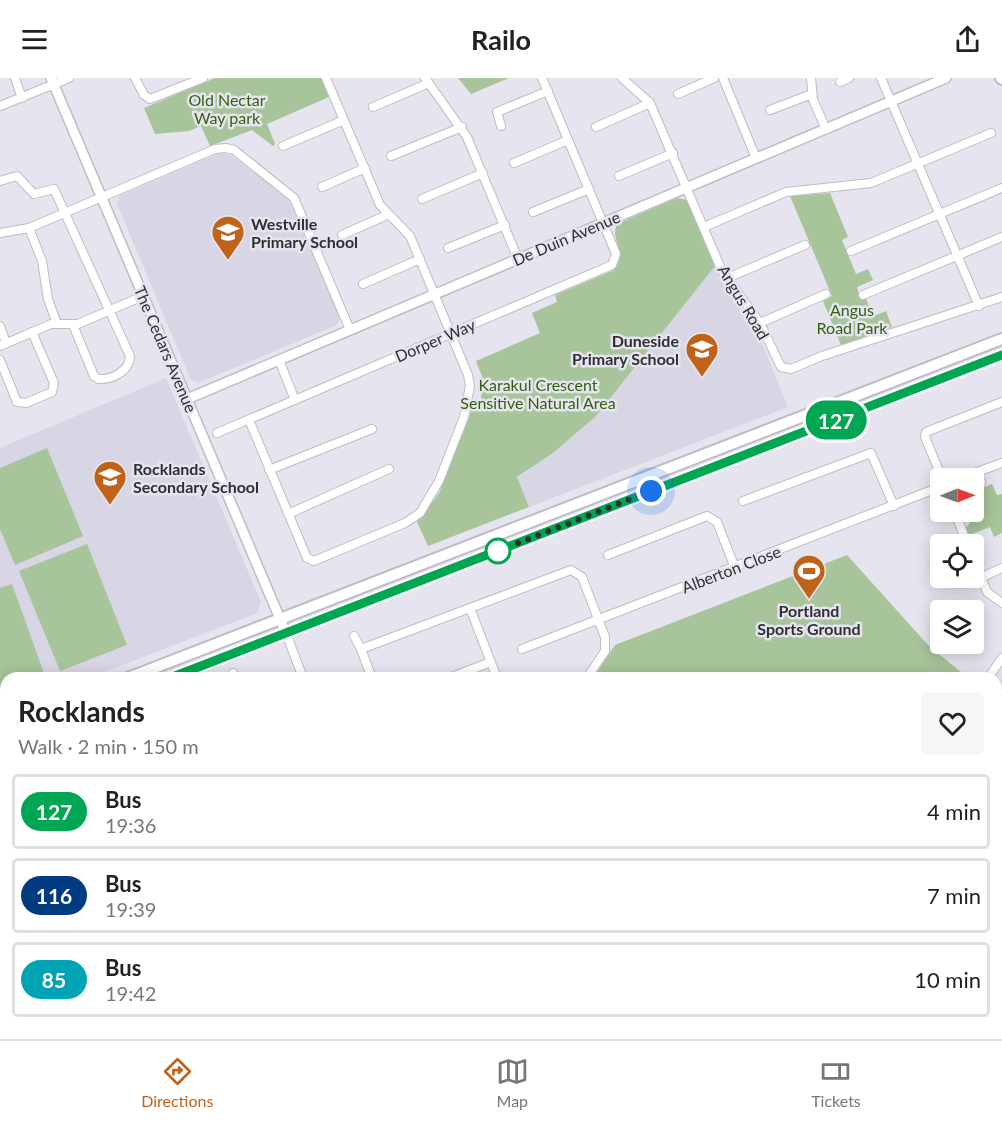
<!DOCTYPE html>
<meta charset="utf-8">
<style>
:root{--surface:#fff;--page:#f6f6f6;--text:#222;--muted:#767676;--line:#e0e0e0;--accent:#c06218}
body{margin:0;font-family:Lato,sans-serif;background:var(--page);color:var(--text);height:100vh;display:flex;flex-direction:column;font-size:22px;white-space:nowrap}
*{box-sizing:border-box;margin:0}
p{font-size:20px;color:var(--muted)}
.icon{flex:none;width:33px;height:33px;fill:none;stroke:currentColor;stroke-width:2;stroke-linecap:round;stroke-linejoin:round}
.map{position:relative;flex:1;overflow:hidden}
.sheet{position:absolute;left:0px;top:594px;width:1002px;height:368px;display:flex;flex-direction:column;background:var(--surface);border-radius:18px 18px 0 0;box-shadow:0 3px 15px #0003}
.sheet>*{flex:none}
.badge{padding:0 12px;border-radius:20px;font-size:21px;line-height:39px}
.needle{width:39px;rotate:89deg}
.tools{position:absolute;left:930px;top:390px;display:grid;gap:12px}
.tools a{display:grid;place-items:center;width:54px;height:54px;border-radius:6px;background:var(--surface);box-shadow:0 3px 15px #0003;font-size:30px}
.you{position:absolute;width:30px;height:30px;margin:-15px;border:4px solid #fff;border-radius:50%;background:#1a73e8;box-shadow:0 0 0 9px #1a73e833}
.map>.badge{position:absolute;translate:-50% -50%;box-shadow:0 0 0 3px #fff}
.round{display:grid;place-items:center;flex:none;width:63px;height:63px;border-radius:6px;background:var(--page)}
.summary{display:flex;align-items:center;justify-content:space-between;height:102px;padding:0 18px}
h1{font-size:28px;font-weight:700;line-height:45px}
ul{padding:0;list-style:none}
li{display:flex;align-items:center;gap:18px;height:75px;margin:0 12px 9px;padding:0 6px;border:3px solid var(--line);border-radius:6px}
li div{flex:1}
li b{display:block;font-size:22px}
li em{font-style:normal}
li .badge{min-width:66px;font-weight:700;text-align:center}
header{display:flex;justify-content:space-between;align-items:center;height:78px;padding:0 18px;background:var(--surface);font-size:27px;font-weight:700}
.tabs{display:flex;justify-content:space-around;align-items:center;height:84px;border-top:2px solid var(--line);background:var(--surface);font-size:16px;color:var(--muted)}
.tabs a{display:grid;justify-items:center;gap:3px}
.tabs .on{color:var(--accent)}
.map>svg:first-child{display:block}
.built{fill:#d8d5e5}
.green{fill:#a7c49a}
.lines{fill:none;stroke-linecap:round;stroke-linejoin:round}
.minor-casing{stroke:#bebcc5;stroke-width:10}
.tertiary-casing{stroke:#bebcc5;stroke-width:12}
.secondary-casing{stroke:#bebcc5;stroke-width:14}
.minor{stroke:#fff;stroke-width:8}
.tertiary{stroke:#fff;stroke-width:9}
.secondary{stroke:#fff;stroke-width:10}
.line-casing{stroke:#fff;stroke-width:14}
.line{stroke:#00a651;stroke-width:9}
.walk{stroke:#302f33;stroke-width:6;stroke-dasharray:0 10.8}
.stop-dot{fill:#fff;stroke:#00a651;stroke-width:3}
.labels{text-anchor:middle;dominant-baseline:central;stroke-width:5;stroke-linejoin:round;paint-order:stroke}
.park-label{font-size:16px;fill:#326211;stroke:#e6e4ee}
.poi-label{font-size:16px;font-weight:bold;fill:#302f33;stroke:#e6e4ee;text-anchor:start}
.street-label{font-size:16px;fill:#302f33;stroke:#e6e4ee}
</style>
<header><svg class="icon" aria-label="menu" viewBox="0 0 24 24"><path d="M4 6h16M4 12h16M4 18h16"/></svg>Railo<svg class="icon" aria-label="share" viewBox="0 0 24 24"><path d="M12 15V3M7 8l5-5 5 5M5 13v7h14v-7"/></svg></header>
<div class="map">
<svg width="1002" height="961" viewBox="0 0 1002 961">
<rect width="100%" height="100%" fill="#e6e4ee"/>
<g class="built">
<path d="M 219,75 L 230,77 L 283,116 L 292,127 L 340,239 L 337,247 L 198,305 L 191,302 L 117,126 L 119,118 Z"/>
<path d="M 715,188 L 721,202 L 755,248 L 788,329 L 529,429 L 517,400 L 553,375 L 596,338 Z"/>
<path d="M 166,300 L 261,524 L 257,535 L 89,600 L 6,600 L 6,632 L 0,634 L 0,370 Z"/>
<path d="M 996,811 L 1002,825 L 1002,931 L 996,933 Z"/>
<path d="M 375,956 L 525,956 L 533,961 L 361,961 Z"/>
</g>
<g class="green">
<path d="M 215,0 L 321,0 L 329,19 L 267,46 L 275,66 L 273,68 L 252,52 L 210,68 L 201,48 L 189,53 L 155,56 L 144,30 Z"/>
<path d="M 458,0 L 509,0 L 471,16 Z"/>
<path d="M 830,115 L 848,159 L 842,162 L 856,196 L 868,191 L 873,202 L 857,209 L 860,221 L 866,221 L 874,238 L 886,233 L 892,249 L 841,267 L 823,223 L 832,218 L 790,118 Z"/>
<path d="M 677,120 L 688,122 L 715,188 L 596,338 L 553,375 L 517,399 L 529,429 L 428,468 L 417,444 L 439,415 L 470,337 L 473,324 L 481,321 L 483,301 L 476,283 L 540,255 L 532,235 L 557,224 L 555,217 L 612,193 C 631,175 609,164 617,146 Z"/>
<path d="M 47,370 L 83,458 L 15,487 L 0,451 L 0,390 Z"/>
<path d="M 992,406 L 997,417 L 1002,416 L 1002,455 L 994,459 L 990,449 L 969,457 L 966,450 L 970,445 L 966,434 L 974,434 L 974,424 L 979,422 L 976,412 Z"/>
<path d="M 87,466 L 127,567 L 60,593 L 19,493 Z"/>
<path d="M 847,477 L 928,567 L 968,600 L 593,600 L 615,567 Z"/>
<path d="M 12,506 L 45,598 L 6,600 L 6,612 L 0,614 L 0,510 Z"/>
<path d="M 6,925 L 6,956 L 114,956 L 116,961 L 0,961 L 0,928 Z"/>
<path d="M 1002,931 L 1002,961 L 929,961 L 942,956 L 996,956 L 996,933 Z"/>
<path d="M 327,956 L 375,956 L 361,961 L 324,961 Z"/>
<path d="M 525,956 L 719,956 L 719,961 L 533,961 Z"/>
</g>
<g class="lines">
<g class="minor-casing">
<g id="minor">
<path d="M 15,0 L 22,20"/>
<path d="M 135,0 L 144,17 L 150,21 L 203,0"/>
<path d="M 425,0 L 467,59 L 518,181"/>
<path d="M 622,0 L 650,25 L 722,193 L 760,245 L 781,289 L 791,291 L 822,278 L 1002,219"/>
<path d="M 723,0 L 756,80"/>
<path d="M 811,0 L 813,22 L 826,51"/>
<path d="M 881,0 L 979,228"/>
<path d="M 840,4 L 849,0"/>
<path d="M 678,16 L 714,0"/>
<path d="M 0,28 L 69,0"/>
<path d="M 373,29 L 429,5"/>
<path d="M 770,32 L 812,16"/>
<path d="M 501,48 L 497,34 L 548,13"/>
<path d="M 596,49 L 650,25"/>
<path d="M 283,68 L 344,42"/>
<path d="M 391,78 L 462,49"/>
<path d="M 514,85 L 568,62"/>
<path d="M 619,98 L 673,75"/>
<path d="M 0,103 L 17,98 L 34,116 L 54,111 L 130,278 C 130,293 112,302 98,301 L 94,298 L 73,247"/>
<path d="M 322,109 L 365,90"/>
<path d="M 422,121 L 483,95"/>
<path d="M 533,134 L 589,111"/>
<path d="M 704,149 L 786,114 L 871,105 L 991,55"/>
<path d="M 29,150 L 42,183 L 48,221 L 57,246"/>
<path d="M 0,155 L 29,150 L 215,71 L 226,70 L 234,72 L 294,120 L 350,252"/>
<path d="M 342,157 L 387,137"/>
<path d="M 448,170 L 505,147"/>
<path d="M 851,173 L 1002,110"/>
<path d="M 727,200 L 805,167"/>
<path d="M 363,206 L 420,181"/>
<path d="M 863,217 L 1002,159"/>
<path d="M 760,245 L 826,216"/>
<path d="M 0,248 L 6,265"/>
<path d="M 0,268 L 51,246 L 78,246 L 143,218"/>
<path d="M 0,282 L 17,324 L 26,325 L 52,314 L 54,305 L 32,254"/>
<path d="M 279,282 L 295,322"/>
<path d="M 249,342 L 307,480 L 314,483 L 405,445 L 420,435 L 439,403 L 464,339 L 470,308 L 468,297 L 410,158 L 380,127 L 326,0"/>
<path d="M 217,355 L 612,187 L 616,176 L 608,157 L 542,0"/>
<path d="M 269,392 L 372,351"/>
<path d="M 942,400 L 925,359 L 926,354 L 1002,324"/>
<path d="M 981,404 L 977,394 L 1002,385"/>
<path d="M 743,423 L 871,375 L 894,428"/>
<path d="M 955,434 L 967,466"/>
<path d="M 288,436 L 389,391"/>
<path d="M 608,477 L 707,438 L 717,444 L 735,490"/>
<path d="M 974,482 L 987,514 L 1002,525"/>
<path d="M 980,500 L 1002,490"/>
<path d="M 470,530 L 497,600"/>
<path d="M 286,555 L 303,600"/>
<path d="M 354,558 L 361,571"/>
<path d="M 522,571 L 940,409"/>
<path d="M 233,595 L 235,600"/>
<path d="M 372,600 L 361,571 L 571,492 L 582,499 L 605,559 L 605,573 L 587,600"/>
<path d="M 449,600 L 491,584"/>
<path d="M 988,600 L 1002,580"/>
<path d="M 996,678 L 1002,692"/>
<path d="M 0,711 L 6,709"/>
<path d="M 0,719 L 6,734"/>
<path d="M 0,774 L 6,771"/>
<path d="M 0,835 L 6,833"/>
<path d="M 0,897 L 6,894"/>
<path d="M 759,956 L 761,956"/>
<path d="M 870,956 L 872,961"/>
<path d="M 912,956 L 914,961"/>
<path d="M 141,961 L 155,956"/>
<path d="M 241,961 L 244,956"/>
<path d="M 313,961 L 315,956"/>
<path d="M 725,961 L 726,956"/>
</g>
</g>
<g class="tertiary-casing">
<g id="tertiary">
<path d="M 51,0 L 286,555"/>
<path d="M 187,321 L 946,0"/>
</g>
</g>
<g class="secondary-casing">
<g id="secondary">
<path d="M 1001,0 L 1002,1"/>
<path d="M 128,600 L 1002,261"/>
<path d="M 170,600 L 1002,277"/>
<path d="M 0,650 L 6,647"/>
<path d="M 0,665 L 6,663"/>
</g>
</g>
<use href="#minor" class="minor"/>
<use href="#tertiary" class="tertiary"/>
<use href="#secondary" class="secondary"/>
</g>
<g class="lines">
<g class="line-casing">
<path id="line" d="M 170,600 L 1002,277"/>
</g>
<use href="#line" class="line"/>
<path class="walk" d="M 498,473 L 651,413"/>
</g>
<defs>
<g id="school-pin" transform="scale(1.725)"><path d="M0 17L-7.5 6A9.5 9.5 0 1 1 7.5 6Z" fill="#c06218" stroke="#e6e4ee"/><path d="M0-5L7-2L0 1L-7-2ZM-4 1L0 2.5L4 1V4Q0 6-4 4Z" fill="#fff"/></g>
<g id="stadium-pin" transform="scale(1.725)"><path d="M0 17L-7.5 6A9.5 9.5 0 1 1 7.5 6Z" fill="#c06218" stroke="#e6e4ee"/><path d="M0-5a6.5 5 0 1 0 0 10a6.5 5 0 1 0 0-10ZM-3.5-1.8h7v3.6h-7Z" fill="#fff"/></g>
</defs>
<g fill-rule="evenodd">
<use href="#school-pin" x="228" y="154"/>
<use href="#school-pin" x="702" y="271"/>
<use href="#school-pin" x="110" y="399"/>
<use href="#stadium-pin" x="809" y="493"/>
</g>
<circle class="stop-dot" cx="498" cy="473" r="12"/>
<g class="labels">
<g class="park-label">
<text x="227" y="21">Old Nectar<tspan x="227" dy="18">Way park</tspan></text>
<text x="852" y="231">Angus<tspan x="852" dy="18">Road Park</tspan></text>
<text x="538" y="306">Karakul Crescent<tspan x="538" dy="18">Sensitive Natural Area</tspan></text>
</g>
<g class="poi-label">
<text x="251" y="145">Westville<tspan x="251" dy="18">Primary School</tspan></text>
<text x="679" y="262" text-anchor="end">Duneside<tspan x="679" dy="18">Primary School</tspan></text>
<text x="133" y="390">Rocklands<tspan x="133" dy="18">Secondary School</tspan></text>
<text x="809" y="532" text-anchor="middle">Portland<tspan x="809" dy="18">Sports Ground</tspan></text>
</g>
<g class="street-label">
<text transform="translate(566 160) rotate(-23)">De Duin Avenue</text>
<text transform="translate(744 224) rotate(59)">Angus Road</text>
<text transform="translate(435 262) rotate(-23)">Dorper Way</text>
<text transform="translate(166 271) rotate(67)">The Cedars Avenue</text>
<text transform="translate(731 491) rotate(-21)">Alberton Close</text>
</g>
</g>
</svg>
<div class="tools">
<a><svg class="needle" viewBox="-14 -14 28 28"><path d="M0-13l5 13h-10z" fill="#e53935"/><path d="M0 13l5-13h-10z" fill="#767676"/></svg></a>
<a><svg class="icon" aria-label="locate" viewBox="0 0 24 24"><circle cx="12" cy="12" r="6"/><path d="M12 2v4M12 18v4M2 12h4M18 12h4"/></svg></a>
<a><svg class="icon" aria-label="layers" viewBox="0 0 24 24"><path d="M12 4l9 5-9 5-9-5zM3 14l9 5 9-5"/></svg></a>
</div>
<div class="you" style="left:651px;top:413px"></div>
<b class="badge" style="left:836px;top:342px;background:#00a651;color:#fff">127</b>
<section class="sheet">
<div class="summary"><div><h1>Rocklands</h1><p>Walk · 2 min · 150 m</p></div><a class="round"><svg class="icon" aria-label="heart" viewBox="0 0 24 24"><path d="M12 20l-8-8c-3-5 5-10 8-4 3-6 11-1 8 4z"/></svg></a></div>
<ul>
<li><span class="badge" style="background:#00a651;color:#fff">127</span><div><b>Bus</b><p>19:36</p></div><em>4 min</em></li>
<li><span class="badge" style="background:#003b80;color:#fff">116</span><div><b>Bus</b><p>19:39</p></div><em>7 min</em></li>
<li><span class="badge" style="background:#00a3b4;color:#fff">85</span><div><b>Bus</b><p>19:42</p></div><em>10 min</em></li>
</ul>
</section>
</div>
<nav class="tabs">
<a class="on"><svg class="icon" aria-label="directions" viewBox="0 0 24 24"><path d="M12 3l9 9-9 9-9-9zM9 14v-3h6M13 9l2 2-2 2"/></svg>Directions</a>
<a><svg class="icon" aria-label="map" viewBox="0 0 24 24"><path d="M3 6l6-2 6 2 6-2v14l-6 2-6-2-6 2zM9 4v14M15 6v14"/></svg>Map</a>
<a><svg class="icon" aria-label="tickets" viewBox="0 0 24 24"><path d="M3 7h18v10H3zM15 7v10"/></svg>Tickets</a>
</nav>
